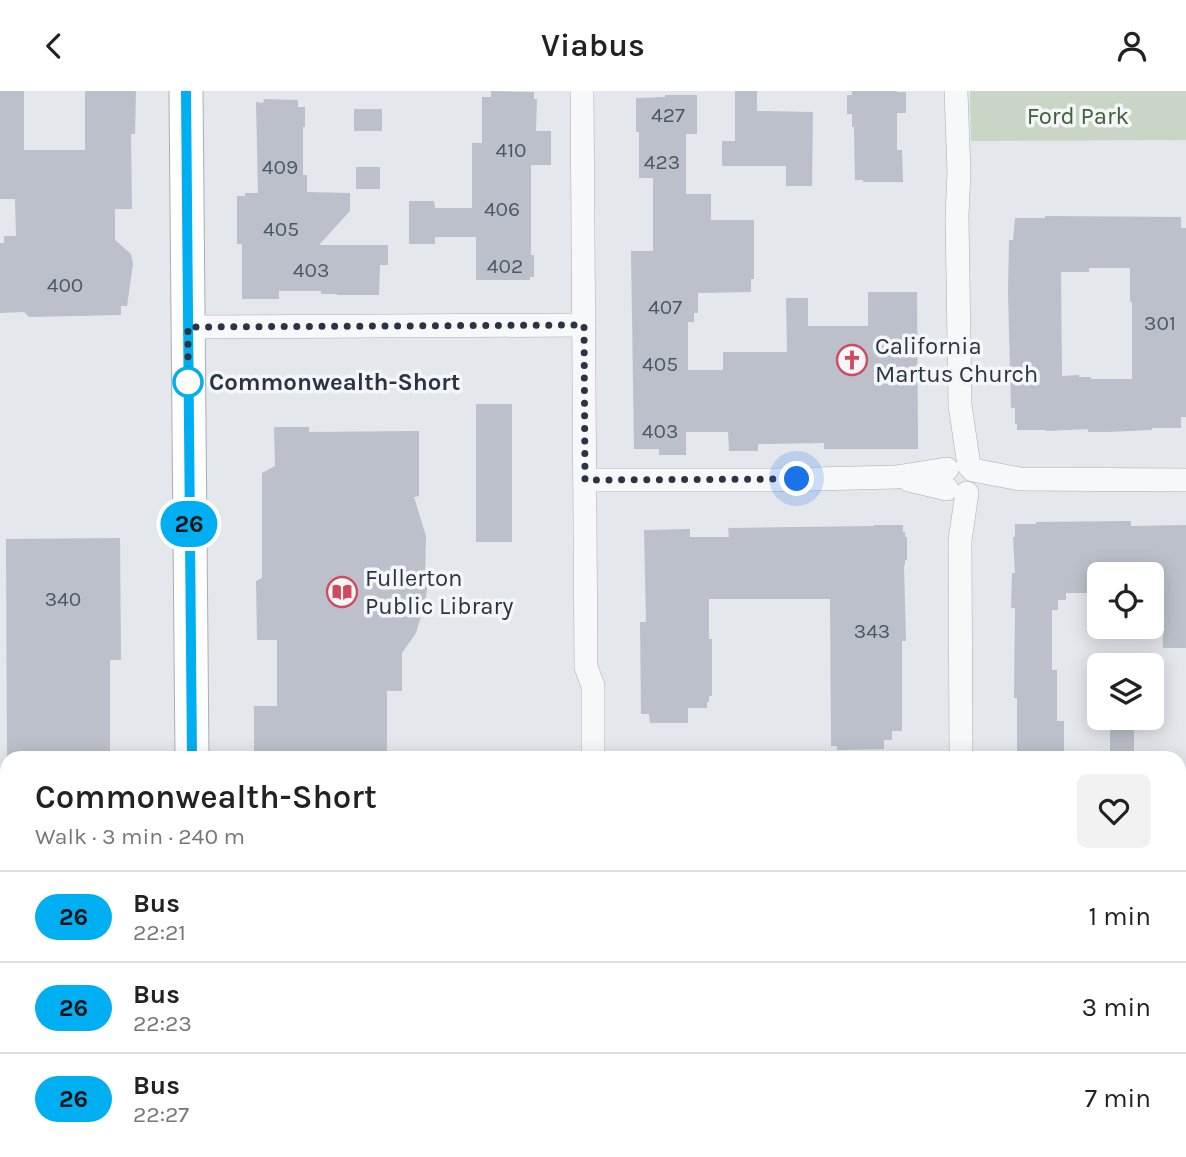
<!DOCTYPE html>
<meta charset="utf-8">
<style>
:root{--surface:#fff;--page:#f2f2f2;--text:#222;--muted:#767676;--line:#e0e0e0}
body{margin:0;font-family:Karla,sans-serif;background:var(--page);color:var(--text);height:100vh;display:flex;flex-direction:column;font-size:26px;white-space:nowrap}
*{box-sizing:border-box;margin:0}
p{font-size:23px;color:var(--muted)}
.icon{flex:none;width:38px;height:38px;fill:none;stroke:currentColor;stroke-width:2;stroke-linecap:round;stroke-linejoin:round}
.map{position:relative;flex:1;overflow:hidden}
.sheet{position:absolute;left:0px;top:660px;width:1186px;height:408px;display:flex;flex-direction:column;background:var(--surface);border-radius:21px 21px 0 0;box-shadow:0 4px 18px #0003}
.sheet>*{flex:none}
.badge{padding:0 14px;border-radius:23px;font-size:24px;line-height:46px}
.tools{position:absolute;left:1087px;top:471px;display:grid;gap:14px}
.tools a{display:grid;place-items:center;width:77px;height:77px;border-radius:10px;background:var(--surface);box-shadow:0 4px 18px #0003;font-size:35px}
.you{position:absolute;width:35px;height:35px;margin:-18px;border:5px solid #fff;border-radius:50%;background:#1a73e8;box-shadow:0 0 0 10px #1a73e833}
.map>.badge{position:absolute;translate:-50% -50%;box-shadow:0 0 0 4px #fff}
.round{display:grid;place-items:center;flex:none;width:74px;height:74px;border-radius:10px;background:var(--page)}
.head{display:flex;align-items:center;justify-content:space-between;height:119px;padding:0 35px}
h1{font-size:33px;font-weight:600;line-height:52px}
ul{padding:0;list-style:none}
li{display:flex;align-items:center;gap:21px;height:91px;padding:0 35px;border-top:2px solid var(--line)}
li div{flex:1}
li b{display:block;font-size:26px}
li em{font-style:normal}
li .badge{min-width:77px;font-weight:700;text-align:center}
header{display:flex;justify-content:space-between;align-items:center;height:91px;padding:0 35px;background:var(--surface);font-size:32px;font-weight:600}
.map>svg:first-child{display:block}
.green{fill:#c9d6c5}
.building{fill:#bbc0ca;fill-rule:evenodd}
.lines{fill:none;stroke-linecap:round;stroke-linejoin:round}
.street-casing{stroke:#a9aeb7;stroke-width:24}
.secondary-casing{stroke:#a9aeb7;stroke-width:35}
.street{stroke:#f7f8fa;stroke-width:23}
.secondary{stroke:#fff;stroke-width:33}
.line-casing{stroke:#fff;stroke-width:16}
.line{stroke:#00aff2;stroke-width:10}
.walk{stroke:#2b3445;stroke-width:7;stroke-dasharray:0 12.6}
.stop-dot{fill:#fff;stroke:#00aff2;stroke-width:3.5}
.labels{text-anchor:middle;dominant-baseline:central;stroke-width:7;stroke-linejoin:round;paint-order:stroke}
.number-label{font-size:21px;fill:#4f5766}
.park-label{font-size:24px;fill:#3f6138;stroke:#f4f6f9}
.poi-label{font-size:24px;fill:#2b3445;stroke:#f4f6f9;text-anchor:start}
.stop-label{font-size:24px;font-weight:bold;fill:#2b3445;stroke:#f4f6f9;text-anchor:start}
</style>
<header><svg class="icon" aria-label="back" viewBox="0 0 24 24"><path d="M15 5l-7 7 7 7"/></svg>Viabus<svg class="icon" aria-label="person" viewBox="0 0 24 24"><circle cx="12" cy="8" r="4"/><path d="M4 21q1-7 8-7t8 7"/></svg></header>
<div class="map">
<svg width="1186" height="1066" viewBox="0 0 1186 1066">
<rect width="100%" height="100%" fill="#e4e7ec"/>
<g class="green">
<path d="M 970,0 L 1186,0 L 1186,49 L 971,50 Z"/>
<path d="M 0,721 L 7,724 L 7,1056 L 0,1056 Z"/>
</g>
<g class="building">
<path d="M 0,0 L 24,0 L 24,59 L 85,59 L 85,0 L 136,0 L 135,43 L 131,43 L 132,118 L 115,118 L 115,149 L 131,163 L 133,173 L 127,215 L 121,215 L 121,224 L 29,226 L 24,221 L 0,222 L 0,152 L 4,152 L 4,145 L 16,145 L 15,108 L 0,108 Z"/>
<path d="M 491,0 L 534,1 L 534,8 L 537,8 L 536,40 L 551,40 L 551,74 L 531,74 L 531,164 L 534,164 L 534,186 L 530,186 L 530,189 L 476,189 L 476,146 L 435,146 L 435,153 L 409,153 L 409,110 L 434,110 L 435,117 L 472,117 L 472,52 L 482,52 L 482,6 L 491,6 Z"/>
<path d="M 735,0 L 757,0 L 757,20 L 813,21 L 812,95 L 786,95 L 786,75 L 722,75 L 722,50 L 735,50 Z"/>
<path d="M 852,0 L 897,0 L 897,1 L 906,1 L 906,22 L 897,22 L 897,59 L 902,59 L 903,91 L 863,91 L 863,89 L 855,89 L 854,36 L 852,36 L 852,23 L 847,23 L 847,4 L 852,4 Z"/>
<path d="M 665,4 L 697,4 L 697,43 L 686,43 L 686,103 L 711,103 L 711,129 L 754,129 L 754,188 L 751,188 L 751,201 L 698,202 L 698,222 L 694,222 L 694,231 L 688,231 L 688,279 L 723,279 L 723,261 L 787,261 L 786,207 L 808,207 L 808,235 L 868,235 L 868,201 L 917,201 L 918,358 L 824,358 L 824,352 L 758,353 L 758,360 L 729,360 L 728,341 L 686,341 L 686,364 L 659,364 L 659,358 L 634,358 L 631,160 L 653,160 L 653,87 L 639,87 L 639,41 L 636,41 L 636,7 L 665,6 Z"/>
<path d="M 264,8 L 298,9 L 298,16 L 305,16 L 305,36 L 303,36 L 303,84 L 307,84 L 307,101 L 350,102 L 350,120 L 319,154 L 388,154 L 388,174 L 380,174 L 379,204 L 337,204 L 337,203 L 321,203 L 321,200 L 279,200 L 279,208 L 242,208 L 242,153 L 237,153 L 237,105 L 245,105 L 245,102 L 258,102 L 256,11 L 263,12 Z"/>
<rect x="354" y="18" width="28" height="22"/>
<rect x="356" y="76" width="24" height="22"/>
<path d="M 1045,125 L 1181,126 L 1181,137 L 1186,137 L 1186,326 L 1181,326 L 1181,337 L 1152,337 L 1152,339 L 1106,341 L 1088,341 L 1088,338 L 1046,340 L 1046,339 L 1017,339 L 1017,333 L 1015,333 L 1015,317 L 1011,317 L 1008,201 L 1009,149 L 1013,149 L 1015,127 L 1045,127 ZM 1089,177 L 1130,177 L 1130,211 L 1132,211 L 1132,288 L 1091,288 L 1091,286 L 1079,286 L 1079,284 L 1062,285 L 1061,181 L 1089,181 Z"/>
<rect x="476" y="313" width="36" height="138"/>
<path d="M 274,336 L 309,336 L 309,341 L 419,340 L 419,405 L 414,406 L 426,445 L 425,486 L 429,485 L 425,512 L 416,542 L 402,562 L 402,600 L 387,600 L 387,667 L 254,667 L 254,615 L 277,615 L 277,549 L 257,549 L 256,490 L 262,487 L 262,382 L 275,375 Z"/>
<path d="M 1131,430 L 1131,435 L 1186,434 L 1186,557 L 1163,557 L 1162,483 L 1087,483 L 1087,502 L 1066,502 L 1066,509 L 1058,509 L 1058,519 L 1052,519 L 1052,579 L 1057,579 L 1057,630 L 1064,630 L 1064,667 L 1017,667 L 1017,607 L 1014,607 L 1015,517 L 1011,517 L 1012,482 L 1015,482 L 1013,446 L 1015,446 L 1015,433 L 1036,433 L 1036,431 Z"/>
<path d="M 874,434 L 903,434 L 903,441 L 905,441 L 905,446 L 907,446 L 907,469 L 905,469 L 905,474 L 904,474 L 906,550 L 902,550 L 902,640 L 892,640 L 892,649 L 884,649 L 884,658 L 837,659 L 837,655 L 831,655 L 830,508 L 709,508 L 709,548 L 712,548 L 712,605 L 709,605 L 709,611 L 707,611 L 707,617 L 688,617 L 688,632 L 650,632 L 649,623 L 641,623 L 640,531 L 646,531 L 644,439 L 690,438 L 690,446 L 729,446 L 728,437 L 874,435 Z"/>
<path d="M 120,447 L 121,569 L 110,569 L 110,664 L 7,665 L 6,448 Z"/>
<rect x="1110" y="629" width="24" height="35"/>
</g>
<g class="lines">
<g class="street-casing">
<g id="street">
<path d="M 582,0 L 586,576 L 593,595 L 593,667"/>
<path d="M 956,0 L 959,81 L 957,125 L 960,314 L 969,375"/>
<path d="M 188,236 L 584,234"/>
<path d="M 973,379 L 1020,388 L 1186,389"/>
<path d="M 585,389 L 773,389 L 896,386 L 947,378"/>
<path d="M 909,389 L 947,398"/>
<path d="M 961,667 L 960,449 L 967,402"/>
<path d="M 590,1066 L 590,1060"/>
<path d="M 957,1066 L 967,1064 L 971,1066"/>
</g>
</g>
<g class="secondary-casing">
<g id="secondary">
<path d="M 186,0 L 192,667"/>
<path d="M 194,1060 L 194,1066"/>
</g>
</g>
<use href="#street" class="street"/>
<use href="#secondary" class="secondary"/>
</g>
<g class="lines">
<g class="line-casing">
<path id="line" d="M 186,0 L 192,667"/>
</g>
<use href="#line" class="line"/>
<path class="walk" d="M 188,291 L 188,236 L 584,234 L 585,389 L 797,388"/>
</g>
<defs>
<g id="church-ring" transform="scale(1.575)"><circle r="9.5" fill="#f4f6f9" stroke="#d1495b" stroke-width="1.5"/><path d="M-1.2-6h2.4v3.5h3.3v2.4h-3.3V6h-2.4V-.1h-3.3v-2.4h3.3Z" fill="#d1495b"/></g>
<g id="library-ring" transform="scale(1.575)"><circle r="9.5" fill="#f4f6f9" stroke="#d1495b" stroke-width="1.5"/><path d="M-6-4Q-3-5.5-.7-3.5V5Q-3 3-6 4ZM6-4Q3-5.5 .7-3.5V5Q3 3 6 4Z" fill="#d1495b"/></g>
</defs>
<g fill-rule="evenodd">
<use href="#church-ring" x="852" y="269"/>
<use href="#library-ring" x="342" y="501"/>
</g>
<circle class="stop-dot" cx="188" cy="291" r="14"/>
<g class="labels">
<g class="number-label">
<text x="668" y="24">427</text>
<text x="511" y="59">410</text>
<text x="662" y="71">423</text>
<text x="280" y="76">409</text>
<text x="502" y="118">406</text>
<text x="281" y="138">405</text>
<text x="505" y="175">402</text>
<text x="311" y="179">403</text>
<text x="65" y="194">400</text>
<text x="665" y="216">407</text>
<text x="1160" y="232">301</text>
<text x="660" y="273">405</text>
<text x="660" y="340">403</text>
<text x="63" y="508">340</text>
<text x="872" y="540">343</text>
</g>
<g class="park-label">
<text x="1078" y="25">Ford Park</text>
</g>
<g class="poi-label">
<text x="875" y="255">California<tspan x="875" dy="28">Martus Church</tspan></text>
<text x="365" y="487">Fullerton<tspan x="365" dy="28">Public Library</tspan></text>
</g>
<g class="stop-label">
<text x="209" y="291">Commonwealth-Short</text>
</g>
</g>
</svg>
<div class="tools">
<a><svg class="icon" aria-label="locate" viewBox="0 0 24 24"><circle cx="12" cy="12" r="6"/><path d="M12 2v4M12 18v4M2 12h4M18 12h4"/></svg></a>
<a><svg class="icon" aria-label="layers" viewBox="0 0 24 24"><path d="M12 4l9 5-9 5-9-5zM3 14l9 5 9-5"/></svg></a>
</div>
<div class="you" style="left:797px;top:388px"></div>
<b class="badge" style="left:189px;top:433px;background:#00aff2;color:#111">26</b>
<section class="sheet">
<div class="head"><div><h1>Commonwealth-Short</h1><p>Walk · 3 min · 240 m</p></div><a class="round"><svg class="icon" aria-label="heart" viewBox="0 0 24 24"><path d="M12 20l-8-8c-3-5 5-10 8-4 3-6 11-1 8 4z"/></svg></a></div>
<ul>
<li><span class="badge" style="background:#00aff2;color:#111">26</span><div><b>Bus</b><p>22:21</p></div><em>1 min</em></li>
<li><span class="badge" style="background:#00aff2;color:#111">26</span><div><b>Bus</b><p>22:23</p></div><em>3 min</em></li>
<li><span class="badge" style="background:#00aff2;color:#111">26</span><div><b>Bus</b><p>22:27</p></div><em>7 min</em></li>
</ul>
</section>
</div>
